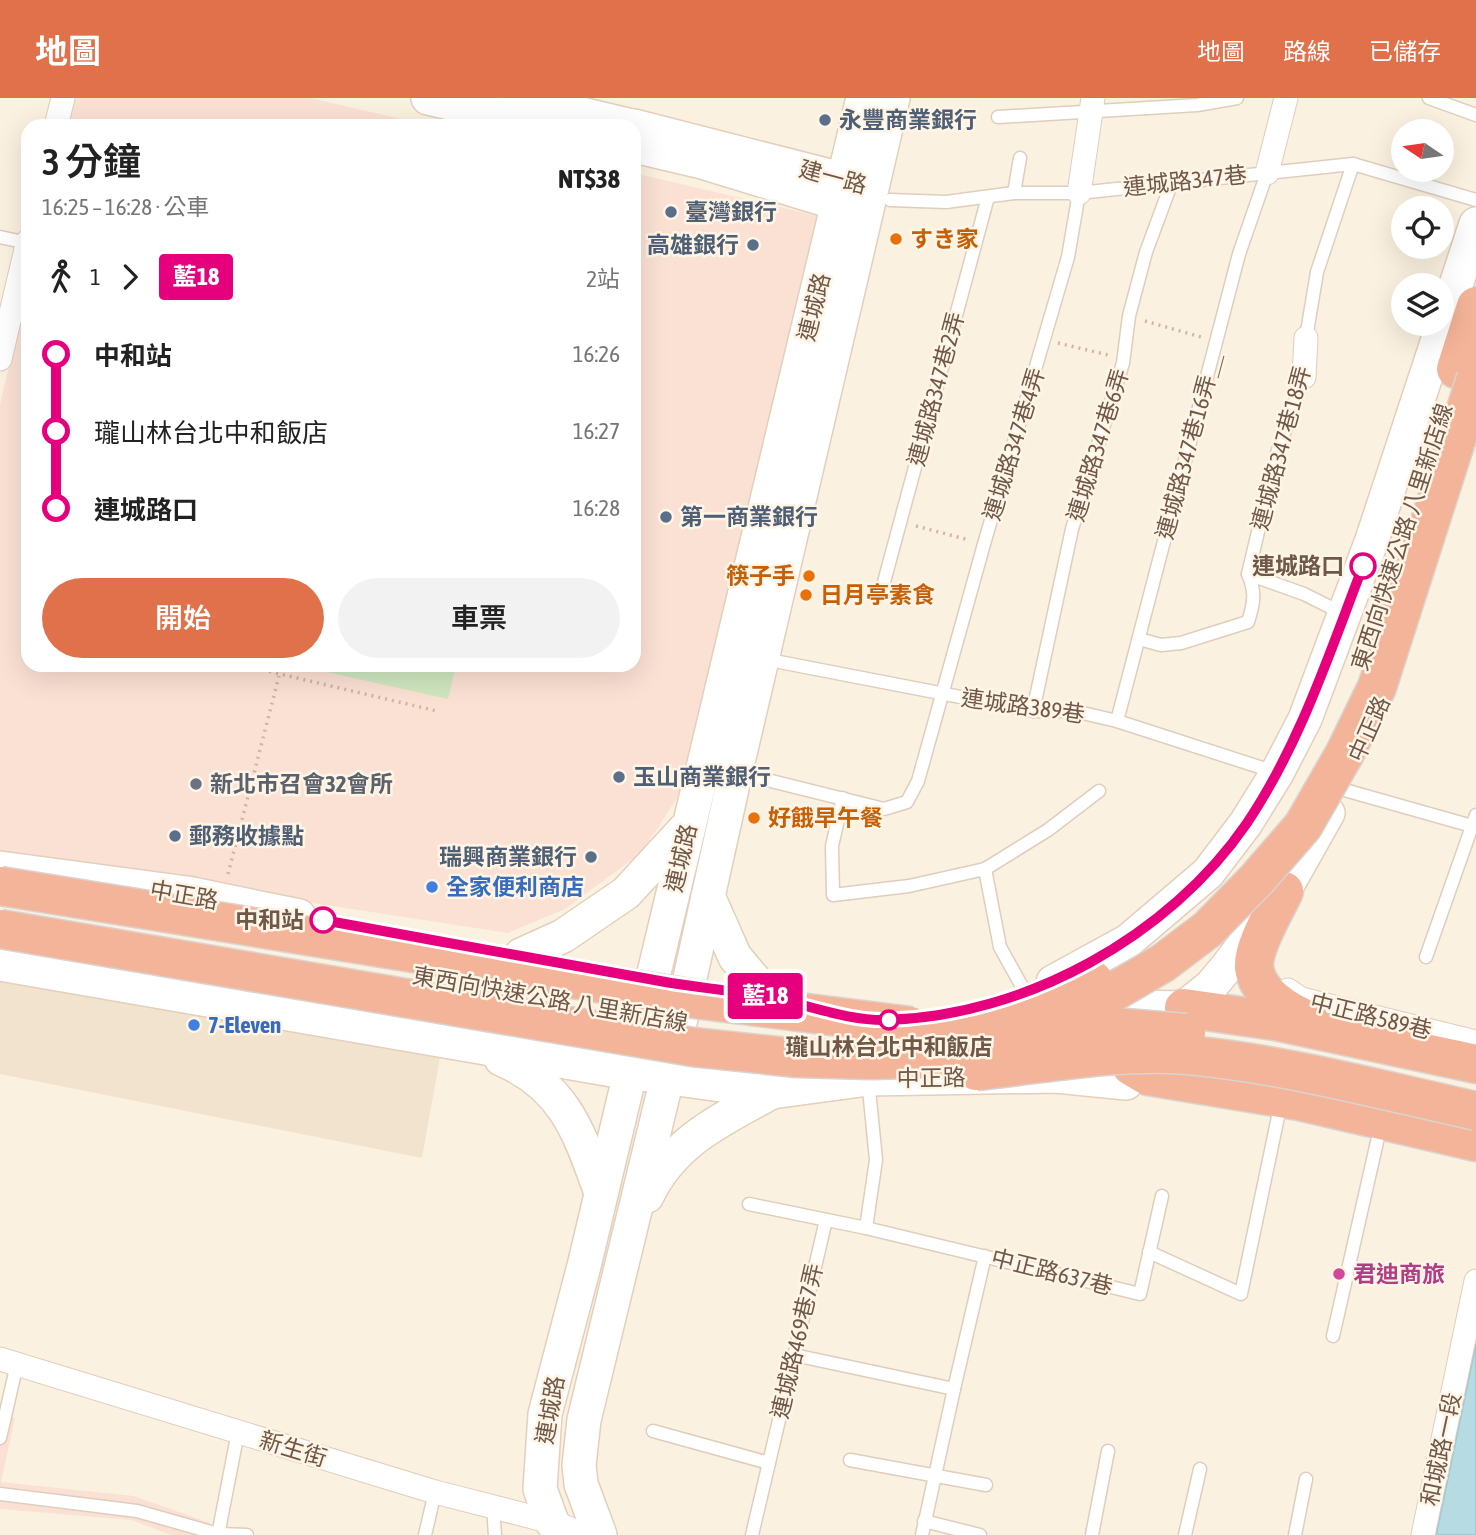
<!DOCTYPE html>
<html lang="zh-TW">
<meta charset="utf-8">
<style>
:root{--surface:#fff;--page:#f2f2f2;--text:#222;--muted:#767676;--accent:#e0714a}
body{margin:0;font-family:"Asap Condensed","Noto Sans TC","Noto Sans JP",sans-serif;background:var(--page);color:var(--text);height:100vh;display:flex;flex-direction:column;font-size:26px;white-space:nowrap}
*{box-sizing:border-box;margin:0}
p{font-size:23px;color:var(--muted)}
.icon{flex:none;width:38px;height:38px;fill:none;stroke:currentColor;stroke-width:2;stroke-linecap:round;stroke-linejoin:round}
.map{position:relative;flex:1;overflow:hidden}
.side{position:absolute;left:21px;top:21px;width:620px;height:553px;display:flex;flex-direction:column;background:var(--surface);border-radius:21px;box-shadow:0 7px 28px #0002}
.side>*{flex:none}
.badge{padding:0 14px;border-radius:5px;font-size:24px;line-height:46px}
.needle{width:46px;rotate:283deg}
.fabs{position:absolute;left:1391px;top:21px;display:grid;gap:14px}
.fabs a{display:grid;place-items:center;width:63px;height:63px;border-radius:50%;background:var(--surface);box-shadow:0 7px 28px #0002;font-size:35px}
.map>.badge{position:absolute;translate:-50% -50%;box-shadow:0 0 0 4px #fff}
.legs{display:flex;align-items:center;gap:10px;height:77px;padding:0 21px;font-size:23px}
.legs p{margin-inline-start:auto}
.headline{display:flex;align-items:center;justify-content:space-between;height:119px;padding:0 21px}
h1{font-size:38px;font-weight:600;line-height:52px}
.primary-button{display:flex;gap:14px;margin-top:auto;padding:14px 21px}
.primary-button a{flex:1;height:80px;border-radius:42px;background:var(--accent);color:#fff;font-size:28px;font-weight:600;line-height:80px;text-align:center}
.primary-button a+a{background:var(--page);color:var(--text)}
ul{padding:0 21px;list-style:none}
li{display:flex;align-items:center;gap:24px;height:77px;font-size:26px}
li i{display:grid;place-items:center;width:10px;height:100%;margin:0 9px;background:currentColor}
li i::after{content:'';width:18px;height:18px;margin:-9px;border:5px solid;border-radius:50%;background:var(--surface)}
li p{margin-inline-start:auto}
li:first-child i{background:linear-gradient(#0000 50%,currentColor 0)}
li:last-child i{background:linear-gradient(currentColor 50%,#0000 0)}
header{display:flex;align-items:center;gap:42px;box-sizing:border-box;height:98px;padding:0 35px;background:var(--accent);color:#fff}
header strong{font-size:33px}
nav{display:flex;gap:38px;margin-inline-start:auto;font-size:24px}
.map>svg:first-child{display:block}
.residential{fill:#f2e3cf}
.commercial{fill:#fbe1d4}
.green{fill:#cfe7c0}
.water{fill:#b6dbe3;stroke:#9dcad4;stroke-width:2}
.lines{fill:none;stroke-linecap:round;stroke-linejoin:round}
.lane-casing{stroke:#decebd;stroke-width:15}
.street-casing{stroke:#decebd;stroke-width:25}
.secondary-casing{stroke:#e3cfbb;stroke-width:36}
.highway-casing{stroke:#dad4d0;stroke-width:41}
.path{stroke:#d3b49d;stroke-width:3.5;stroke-dasharray:2 5;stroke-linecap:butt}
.lane{stroke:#fff;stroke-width:12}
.street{stroke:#fff;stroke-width:23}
.secondary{stroke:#fff;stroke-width:33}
.highway{stroke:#f3b499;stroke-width:38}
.highway-bridge-casing{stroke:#dad4d0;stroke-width:41;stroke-linecap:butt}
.highway-bridge{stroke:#f3b499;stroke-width:38}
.line-1-casing{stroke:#fff;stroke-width:16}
.line-1{stroke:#e6007e;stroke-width:10}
.service-dot{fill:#5c6f8a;stroke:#fef5e6;stroke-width:2.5}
.food-dot{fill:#e8710a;stroke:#fef5e6;stroke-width:2.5}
.stop-1-dot{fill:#fff;stroke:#e6007e;stroke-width:3.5}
.worship-dot{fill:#6b7280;stroke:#fef5e6;stroke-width:2.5}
.shop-dot{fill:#3f7fe0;stroke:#fef5e6;stroke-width:2.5}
.hotel-dot{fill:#d1479c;stroke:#fef5e6;stroke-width:2.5}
.labels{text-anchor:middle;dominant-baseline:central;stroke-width:5;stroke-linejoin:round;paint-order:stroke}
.service-label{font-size:23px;font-weight:bold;fill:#4e5e75;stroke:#fef5e6;text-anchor:start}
.street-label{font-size:23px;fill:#705849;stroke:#fef5e6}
.food-label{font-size:23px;font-weight:bold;fill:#c56008;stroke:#fef5e6;text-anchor:start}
.stop-label{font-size:23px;font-weight:bold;fill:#705849;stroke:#fef5e6;text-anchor:end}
.worship-label{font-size:23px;font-weight:bold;fill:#5b616d;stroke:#fef5e6;text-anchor:start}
.shop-label{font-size:23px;font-weight:bold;fill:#366cbe;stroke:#fef5e6;text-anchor:start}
.hotel-label{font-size:23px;font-weight:bold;fill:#b23c85;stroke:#fef5e6;text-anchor:start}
</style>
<header>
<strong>地圖</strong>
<nav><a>地圖</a><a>路線</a><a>已儲存</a></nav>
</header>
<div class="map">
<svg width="1476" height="1437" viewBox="0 0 1476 1437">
<rect width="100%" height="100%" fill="#fbf1e0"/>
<path class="residential" d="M 0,880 L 441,954 L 422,1060 L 0,976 Z"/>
<g class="commercial">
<path d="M 72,0 L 311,0 L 431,28 L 65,28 Z"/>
<path d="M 634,75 L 822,119 L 679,697 L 641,755 L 565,811 L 508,835 L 0,757 L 0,306 L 28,186 L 28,567 L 634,567 Z"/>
<path d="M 0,1316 L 15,1320 L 1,1384 L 134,1398 L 210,1425 L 208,1437 L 171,1437 L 131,1422 L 0,1411 Z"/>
</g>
<path class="green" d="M 295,567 L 456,567 L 448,601 Z"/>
<path class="water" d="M 1476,1245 L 1476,1437 L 1436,1437 Z"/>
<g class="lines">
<g class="lane-casing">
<g id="lane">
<path d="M 1429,0 L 1476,17"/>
<path d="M 998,19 L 1197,7 L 1237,0"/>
<path d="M 1014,95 L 1020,60"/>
<path d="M 890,102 L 946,104 L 1014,95 L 1079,95 L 1353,66 L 1476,102"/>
<path d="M 0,139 L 28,145"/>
<path d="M 1306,240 L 1317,174 L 1353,66"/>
<path d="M 1248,476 L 1304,496 L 1344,516"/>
<path d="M 884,484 L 988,99"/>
<path d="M 1139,541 L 1161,547 L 1181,545 L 1248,524 C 1254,505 1256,494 1248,476 L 1276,358 L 1304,279"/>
<path d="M 764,561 L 1033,613 L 1074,613 L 1117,623 L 1275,674"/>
<path d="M 1033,613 L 1072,431 L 1123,265 L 1129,218 L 1146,154 L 1172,84"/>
<path d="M 1117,623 L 1239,156 L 1267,75"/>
<path d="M 736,677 L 759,680 L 884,711 L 907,704 L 918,683 L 984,446 L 1068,159 L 1079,95"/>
<path d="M 1341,691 L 1472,728"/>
<path d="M 843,700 L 832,748 L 833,797 L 909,788 L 985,771 L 1048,732 L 1099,693"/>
<path d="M 985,771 L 1000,849 L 1025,894"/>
<path d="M 1426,859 L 1476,717"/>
<path d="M 749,1106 L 866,1130 L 1140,1196 L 1162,1098"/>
<path d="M 866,1130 L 876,1062 L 868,981"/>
<path d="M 1149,1154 L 1241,1196 L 1279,1014"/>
<path d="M 1333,1238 L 1379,1035"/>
<path d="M 794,1257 L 954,1291 L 985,1158"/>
<path d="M 653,1333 L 769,1365"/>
<path d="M 0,1340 L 17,1266"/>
<path d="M 850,1362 L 986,1387"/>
<path d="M 0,1396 L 137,1413 L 218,1436 L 247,1437"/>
<path d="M 493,1409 L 495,1437"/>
<path d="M 924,1423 L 980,1437"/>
<path d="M 218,1437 L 238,1334"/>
<path d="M 425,1437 L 435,1394"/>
<path d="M 752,1437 L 826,1122"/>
<path d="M 922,1437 L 954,1291"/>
<path d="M 1092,1437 L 1108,1353"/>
<path d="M 1185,1437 L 1200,1371"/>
<path d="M 1295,1437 L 1306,1381"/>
</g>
</g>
<g class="street-casing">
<g id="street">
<path d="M 56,28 L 63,0"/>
<path d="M 1267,75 L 1286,0"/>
<path d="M 1079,95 L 1093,0"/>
<path d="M 0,261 L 28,143"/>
<path d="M 1304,279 L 1306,240"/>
<path d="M 1288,892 L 1301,901 L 1476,944"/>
<path d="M 0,1261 L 435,1394 L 552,1424 L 587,1437"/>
<path d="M 1423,1437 L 1476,1183"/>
</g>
</g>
<g class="secondary-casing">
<g id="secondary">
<path d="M 428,0 L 547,28"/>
<path d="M 518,1 L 632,28"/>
<path d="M 634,28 L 865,87"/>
<path d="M 634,48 L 702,64 L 859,112"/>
<path d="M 0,770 L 187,795 L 299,818"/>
<path d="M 708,798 L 735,859 L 769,899"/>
<path d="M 521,857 L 563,838 L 626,795 L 685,731"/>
<path d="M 0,866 L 612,972 L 772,994 L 868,981 L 1056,978 L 1126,985"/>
<path d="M 1053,884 L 1128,843 L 1208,775 L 1246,725 L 1277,675 L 1305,621 L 1372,442 L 1476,126"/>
<path d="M 1078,908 L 1184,910"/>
<path d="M 1169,918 L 1184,910 L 1211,888 L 1227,869 L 1284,793 L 1328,715"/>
<path d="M 501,961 C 565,988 579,1034 601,1095"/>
<path d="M 647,1098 C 673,1043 721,1022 772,994"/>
<path d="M 561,1437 L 552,1424 L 540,1391 L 545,1316 L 584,1168 L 863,0"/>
<path d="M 600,1437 L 581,1386 L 579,1367 L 584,1322 L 674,952 L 735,677 L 893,0"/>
</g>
</g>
<g class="highway-casing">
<g id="highway">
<path d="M 1456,271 L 1476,208"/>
<path d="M 1284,793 C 1275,813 1253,847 1254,869 C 1257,896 1288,914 1310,923"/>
<path d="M 1184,910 L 1275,923 L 1476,966"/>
<path d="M 1117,947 L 1131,968 L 1148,978 L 1299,1003 L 1476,1044"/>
</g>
</g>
<g class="path">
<path d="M 1145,223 L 1201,239"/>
<path d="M 1058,245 L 1108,257"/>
<path d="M 916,428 L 969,442"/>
<path d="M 242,567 L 437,613"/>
<path d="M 228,776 L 279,578"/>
</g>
<use href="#lane" class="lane"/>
<use href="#street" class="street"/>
<use href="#secondary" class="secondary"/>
<use href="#highway" class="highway"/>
<g class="highway-bridge-casing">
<g id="highway-bridge">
<path d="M 0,788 L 702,902 L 911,928"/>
<path d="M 0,831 L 693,949 L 797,960 L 870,962 L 946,960 L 1010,947 L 1079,914 L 1163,865 L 1208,831 L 1257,781 L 1303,728 L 1345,655 L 1377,589 L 1476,280"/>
<path d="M 1058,928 L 1076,926 L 1186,935"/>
<path d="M 879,940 L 970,928 L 1093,882"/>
<path d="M 976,973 C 1044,966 1120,951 1188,957 C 1285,966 1381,992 1476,1013"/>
</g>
</g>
<use href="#highway-bridge" class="highway-bridge"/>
</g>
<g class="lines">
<g class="line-1-casing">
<path id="line-1" d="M 323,822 C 439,843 555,865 671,885 C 703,890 735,893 767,899 C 807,906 846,923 887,922 C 1025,918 1169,839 1247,725 C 1300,646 1329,556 1363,468"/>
</g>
<use href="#line-1" class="line-1"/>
</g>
<g class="service-dot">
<circle cx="825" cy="22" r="7"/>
<circle cx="671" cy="114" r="7"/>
<circle cx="753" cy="147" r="7"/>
<circle cx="666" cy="419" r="7"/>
<circle cx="619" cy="679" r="7"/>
<circle cx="175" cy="738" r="7"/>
<circle cx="591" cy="759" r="7"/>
</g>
<g class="food-dot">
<circle cx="896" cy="141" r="7"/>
<circle cx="809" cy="478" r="7"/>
<circle cx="806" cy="497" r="7"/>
<circle cx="754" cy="720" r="7"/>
</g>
<g class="stop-1-dot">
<circle cx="1363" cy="468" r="12"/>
<circle cx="323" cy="822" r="12"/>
<circle cx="889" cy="922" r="9"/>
</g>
<circle class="worship-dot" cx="196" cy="686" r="7"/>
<g class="shop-dot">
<circle cx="432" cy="789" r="7"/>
<circle cx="194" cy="927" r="7"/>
</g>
<circle class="hotel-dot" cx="1339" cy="1176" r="7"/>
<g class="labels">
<g class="service-label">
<text x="839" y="22">永豐商業銀行</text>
<text x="685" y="114">臺灣銀行</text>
<text x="739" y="147" text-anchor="end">高雄銀行</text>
<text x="680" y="419">第一商業銀行</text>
<text x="633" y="679">玉山商業銀行</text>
<text x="189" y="738">郵務收據點</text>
<text x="577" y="759" text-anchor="end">瑞興商業銀行</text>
</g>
<g class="street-label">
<text transform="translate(833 79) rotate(15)">建一路</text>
<text transform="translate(1185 83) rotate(-6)">連城路347巷</text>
<text transform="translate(814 209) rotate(-76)">連城路</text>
<text transform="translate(936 291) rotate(-75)">連城路347巷2弄</text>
<text transform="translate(1014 346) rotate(-73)">連城路347巷4弄</text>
<text transform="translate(1098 347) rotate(-73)">連城路347巷6弄</text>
<text transform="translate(1189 348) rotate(-75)">連城路347巷16弄＿</text>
<text transform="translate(1281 350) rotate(-75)">連城路347巷18弄</text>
<text transform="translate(1402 439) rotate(-72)">東西向快速公路 八里新店線</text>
<text transform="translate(1023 608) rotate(8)">連城路389巷</text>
<text transform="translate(1369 631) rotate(-66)">中正路</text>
<text transform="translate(681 760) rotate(-77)">連城路</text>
<text transform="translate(184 797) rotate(10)">中正路</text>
<text transform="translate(550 901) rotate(10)">東西向快速公路 八里新店線</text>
<text transform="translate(1371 918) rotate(14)">中正路589巷</text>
<text transform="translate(931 980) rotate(-1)">中正路</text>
<text transform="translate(1052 1174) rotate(14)">中正路637巷</text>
<text transform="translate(797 1243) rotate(-77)">連城路469巷7弄</text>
<text transform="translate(550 1312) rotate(-80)">連城路</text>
<text transform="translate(293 1351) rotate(17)">新生街</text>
<text transform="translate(1441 1351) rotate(-78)">和城路一段</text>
</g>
<g class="food-label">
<text x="910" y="141">すき家</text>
<text x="795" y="478" text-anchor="end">筷子手</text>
<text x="820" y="497">日月亭素食</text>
<text x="768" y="720">好餓早午餐</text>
</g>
<g class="stop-label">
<text x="1344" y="468">連城路口</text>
<text x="304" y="822">中和站</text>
<text x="889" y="949" text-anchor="middle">瓏山林台北中和飯店</text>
</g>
<g class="worship-label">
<text x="210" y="686">新北市召會32會所</text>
</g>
<g class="shop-label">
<text x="446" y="789">全家便利商店</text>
<text x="208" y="927">7-Eleven</text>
</g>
<g class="hotel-label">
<text x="1353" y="1176">君迪商旅</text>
</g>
</g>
</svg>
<div class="fabs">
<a><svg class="needle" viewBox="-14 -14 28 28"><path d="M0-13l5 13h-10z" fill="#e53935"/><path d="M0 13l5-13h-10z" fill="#767676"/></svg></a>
<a><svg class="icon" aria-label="locate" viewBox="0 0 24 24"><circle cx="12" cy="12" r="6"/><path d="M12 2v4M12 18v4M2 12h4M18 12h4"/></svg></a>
<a><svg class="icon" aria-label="layers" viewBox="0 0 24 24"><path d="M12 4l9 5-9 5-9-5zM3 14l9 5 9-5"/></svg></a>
</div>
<b class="badge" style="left:765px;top:898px;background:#e6007e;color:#fff">藍18</b>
<section class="side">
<div class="headline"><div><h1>3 分鐘</h1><p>16:25 – 16:28 · 公車</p></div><b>NT$38</b></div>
<div class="legs"><svg class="icon" aria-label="walk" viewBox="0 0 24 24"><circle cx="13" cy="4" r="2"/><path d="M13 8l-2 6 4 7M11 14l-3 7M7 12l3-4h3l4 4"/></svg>1<svg class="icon" aria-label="forward" viewBox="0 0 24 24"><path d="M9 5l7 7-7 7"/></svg><b class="badge" style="background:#e6007e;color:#fff">藍18</b><p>2站</p></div>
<ul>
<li><i style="color:#e6007e"></i><b>中和站</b><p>16:26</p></li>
<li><i style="color:#e6007e"></i><span>瓏山林台北中和飯店</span><p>16:27</p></li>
<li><i style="color:#e6007e"></i><b>連城路口</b><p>16:28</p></li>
</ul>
<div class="primary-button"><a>開始</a><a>車票</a></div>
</section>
</div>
